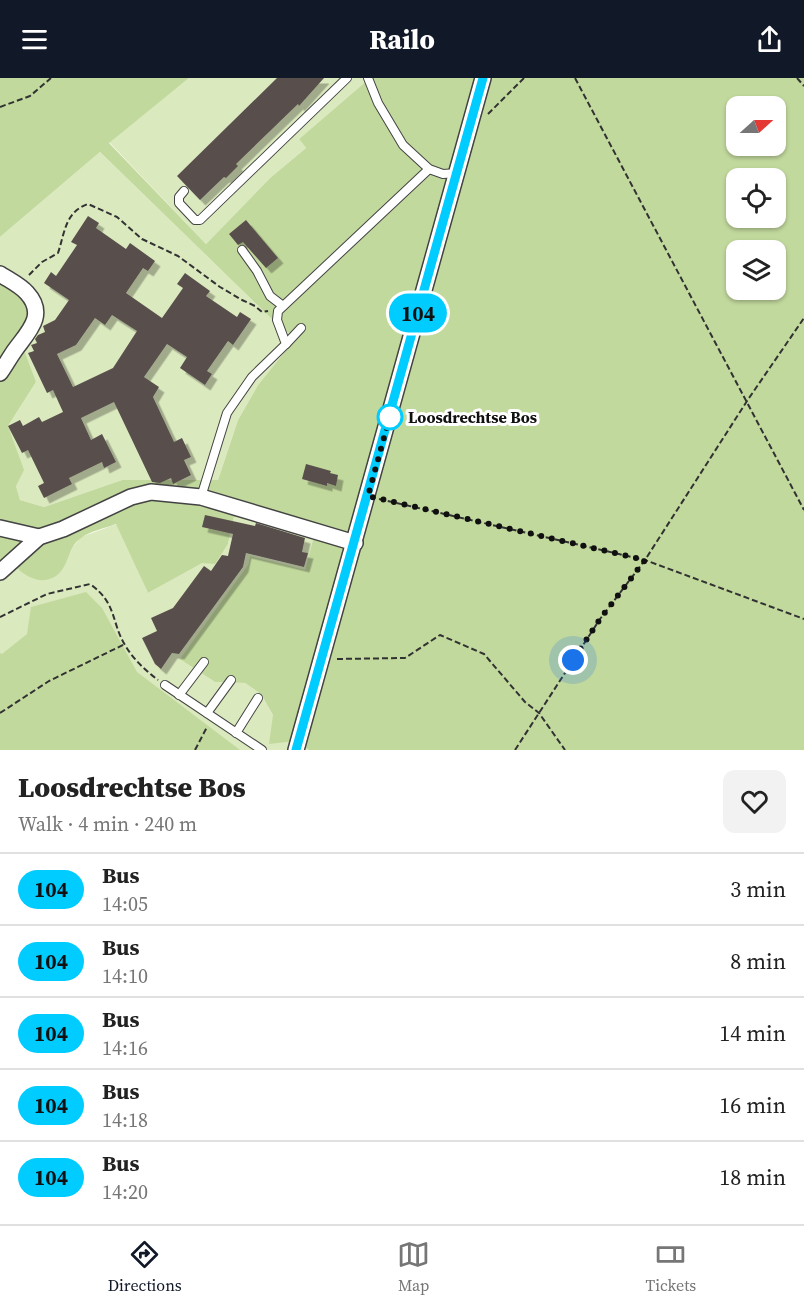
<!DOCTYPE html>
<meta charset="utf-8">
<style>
:root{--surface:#fff;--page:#f2f2f2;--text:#222;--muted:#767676;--line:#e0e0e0;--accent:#111827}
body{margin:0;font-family:"Source Serif 4",serif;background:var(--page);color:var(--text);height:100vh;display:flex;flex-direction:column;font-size:22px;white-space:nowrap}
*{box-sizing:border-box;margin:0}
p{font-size:20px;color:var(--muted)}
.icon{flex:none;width:33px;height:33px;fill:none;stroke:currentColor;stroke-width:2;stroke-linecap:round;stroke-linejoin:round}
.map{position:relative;height:672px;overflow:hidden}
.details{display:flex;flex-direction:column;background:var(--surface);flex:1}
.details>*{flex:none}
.badge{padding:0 12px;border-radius:20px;font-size:21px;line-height:39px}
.needle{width:39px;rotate:69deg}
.tools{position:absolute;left:726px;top:18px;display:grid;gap:12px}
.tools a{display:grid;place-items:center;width:60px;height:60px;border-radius:12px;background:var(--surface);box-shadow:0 2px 4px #0004;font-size:30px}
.you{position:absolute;width:30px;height:30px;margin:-15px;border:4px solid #fff;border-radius:50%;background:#1a73e8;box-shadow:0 0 0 9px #1a73e833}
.map>.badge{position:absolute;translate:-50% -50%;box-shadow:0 0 0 3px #fff}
.round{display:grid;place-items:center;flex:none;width:63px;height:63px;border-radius:12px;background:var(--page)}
.headline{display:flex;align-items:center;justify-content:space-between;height:102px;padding:0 18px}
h1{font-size:28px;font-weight:800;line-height:45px}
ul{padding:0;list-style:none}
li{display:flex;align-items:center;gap:18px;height:72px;padding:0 18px;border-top:2px solid var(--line)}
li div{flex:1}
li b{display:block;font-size:22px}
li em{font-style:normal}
li .badge{min-width:66px;font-weight:700;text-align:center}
header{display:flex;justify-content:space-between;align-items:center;height:78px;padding:0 18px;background:var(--accent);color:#fff;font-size:27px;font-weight:800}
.menu{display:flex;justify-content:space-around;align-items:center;height:84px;border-top:2px solid var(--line);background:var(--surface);font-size:16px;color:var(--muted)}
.menu a{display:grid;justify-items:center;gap:3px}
.menu .on{color:var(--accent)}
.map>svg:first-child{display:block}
.green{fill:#dbe9be}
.forest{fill:#c2d99d;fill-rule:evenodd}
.building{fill:#594f4d;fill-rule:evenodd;filter:url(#shadow)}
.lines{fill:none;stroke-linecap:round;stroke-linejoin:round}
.lane-casing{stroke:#434343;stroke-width:10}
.street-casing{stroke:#434343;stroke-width:18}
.path{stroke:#323232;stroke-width:2;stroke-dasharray:6 3;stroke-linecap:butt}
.lane{stroke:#fff;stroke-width:8}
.street{stroke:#fff;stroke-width:15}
.line-casing{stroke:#fff;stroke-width:14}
.line{stroke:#0cf;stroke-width:9}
.walk{stroke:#101010;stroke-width:6;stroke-dasharray:0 10.8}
.stop-dot{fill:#fff;stroke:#0cf;stroke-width:3}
.labels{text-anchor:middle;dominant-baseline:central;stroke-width:6;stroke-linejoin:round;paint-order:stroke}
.stop-label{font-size:16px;font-weight:bold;fill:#101010;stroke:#fff;text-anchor:start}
</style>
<header><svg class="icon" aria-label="menu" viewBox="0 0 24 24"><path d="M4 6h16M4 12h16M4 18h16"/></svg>Railo<svg class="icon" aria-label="share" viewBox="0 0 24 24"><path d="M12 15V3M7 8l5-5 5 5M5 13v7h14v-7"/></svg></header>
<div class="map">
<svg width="804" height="672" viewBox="0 0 804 672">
<defs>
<filter id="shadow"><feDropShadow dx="5.5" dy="5.5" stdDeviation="0" flood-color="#0004"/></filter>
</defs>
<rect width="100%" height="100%" fill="#fffbf4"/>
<g class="green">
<path d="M 189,0 L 370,0 L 299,61 L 306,70 L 270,100 L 206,166 L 109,64 Z"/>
<path d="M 100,74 L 279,248 L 297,259 L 258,307 L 238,342 L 218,402 L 122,402 L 44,429 L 20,422 L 16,408 L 8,348 L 36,304 L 16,273 L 0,196 L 0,159 Z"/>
<path d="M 234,439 L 257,442 L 314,458 L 305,493 L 250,478 L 248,487 L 196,591 L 215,604 L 245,605 L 261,616 L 273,637 L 296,663 L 309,672 L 0,672 L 0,504 L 17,490 L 61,493 L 73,469 L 81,459 L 117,446 L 148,515 L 224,472 L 228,466 Z"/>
</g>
<g class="forest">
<path d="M 0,0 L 189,0 L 109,65 L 206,166 L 270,100 L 306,70 L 299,61 L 370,0 L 804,0 L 804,672 L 309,672 L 296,663 L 269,666 L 273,637 L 261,616 L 245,605 L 215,604 L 180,581 L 248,487 L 250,478 L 305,492 L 314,458 L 257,442 L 234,439 L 228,466 L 215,486 L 202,485 L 148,515 L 116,446 C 106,450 90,453 81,460 C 70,467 69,482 62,492 C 49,509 29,502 17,490 L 0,504 L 0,196 L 35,222 L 17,273 L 25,275 L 36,304 L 8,348 L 24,392 L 16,408 L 20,422 L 44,429 L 122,402 L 218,402 L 238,342 L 258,307 L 296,260 L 279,248 L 100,74 L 0,159 ZM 736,28 L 776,28 L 776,68 L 736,68 ZM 736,100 L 776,100 L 776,140 L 736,140 ZM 736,172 L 776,172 L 776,212 L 736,212 Z"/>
<path d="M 86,514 L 102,530 L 137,594 L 240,672 L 0,672 L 0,575 L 2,576 L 27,556 L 31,529 Z"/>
</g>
<g class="building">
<path d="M 277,0 L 324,0 L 299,28 L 298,26 L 236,86 L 238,88 L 226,100 L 224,99 L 200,122 L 177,98 Z"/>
<path d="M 88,138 L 99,145 L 96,150 L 126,171 L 130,165 L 155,183 L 148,193 L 143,190 L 126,215 L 162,240 L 183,210 L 177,206 L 185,195 L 210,213 L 206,218 L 237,239 L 240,234 L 251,241 L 233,267 L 228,263 L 207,293 L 212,296 L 205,307 L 180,290 L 187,279 L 167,266 L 144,299 L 159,309 L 153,319 L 174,364 L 182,360 L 191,379 L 184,382 L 191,397 L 173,406 L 171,400 L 160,405 L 152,404 L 114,324 L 81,340 L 91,362 L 102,356 L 116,384 L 104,390 L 102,384 L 69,400 L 72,406 L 44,420 L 38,408 L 44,405 L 28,372 L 22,375 L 8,348 L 20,342 L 23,348 L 39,339 L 42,344 L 63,334 L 53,312 L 47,315 L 28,275 L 34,273 L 31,267 L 37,265 L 35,261 L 38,257 L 45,254 L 43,248 L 55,242 L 69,222 L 44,205 L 51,194 L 56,198 L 77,167 L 71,164 ZM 112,237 L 137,253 L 113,290 L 73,309 L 57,276 L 76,267 L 95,240 L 105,247 Z"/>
<path d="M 246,142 L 278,180 L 266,190 L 243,164 L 238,167 L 229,156 Z"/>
<path d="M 306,386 L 331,393 L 330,395 L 338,397 L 336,408 L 327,405 L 327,408 L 302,401 Z"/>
<path d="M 205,437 L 255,448 L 256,445 L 305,460 L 302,474 L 308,475 L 304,489 L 246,475 L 243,489 L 179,576 L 172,575 L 161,591 L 155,586 L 142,560 L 157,553 L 151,540 L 173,530 L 204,488 L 211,493 L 222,477 L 228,478 L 233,456 L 202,449 Z"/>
</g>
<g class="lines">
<g class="lane-casing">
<g id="lane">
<path d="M 368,0 L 378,25 L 403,67 L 429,91 L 443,96 L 457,95"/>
<path d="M 184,113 L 179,119 L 179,125 L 195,142 L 200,142 L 347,0"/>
<path d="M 242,172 L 257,193 L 270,218 L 283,228"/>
<path d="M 286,266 L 301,250"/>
<path d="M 201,419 L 227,335 L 252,299 L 286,266 L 277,242 L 278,233 L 429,91"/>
<path d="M 165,607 L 262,672"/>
<path d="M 179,617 L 204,584"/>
<path d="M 207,635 L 231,602"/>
<path d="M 236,655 L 258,620"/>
</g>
</g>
<g class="street-casing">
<g id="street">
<path d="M 0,196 C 9,202 20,207 27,215 C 47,237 28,254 15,272 C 10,279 5,288 0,295"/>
<path d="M 0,450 L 39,459"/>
<path d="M 0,494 L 39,459 L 63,451 L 131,419 L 151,414 L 201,419 L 355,465"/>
<path d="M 296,672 L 483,0"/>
</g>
</g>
<g class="path">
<path d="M 575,0 L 804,432"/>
<path d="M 797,0 L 804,8"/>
<path d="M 0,29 L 30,18 L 51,0"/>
<path d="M 488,36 L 524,0"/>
<path d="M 29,197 L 42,184 L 58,175 C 65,154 65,134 88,126 L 117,139 L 142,161 L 178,178 L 220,209 L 242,222 L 255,228 L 262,234 L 268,233"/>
<path d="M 379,421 L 645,482 L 804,541"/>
<path d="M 0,539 L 47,516 L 90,506 C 117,525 111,544 125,567 C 133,581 145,592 158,602"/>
<path d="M 337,581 L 405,580 L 440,557 L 484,576 L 525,624 L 539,635 L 565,672"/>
<path d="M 0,635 L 49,603 L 125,566"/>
<path d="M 195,672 L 207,649"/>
<path d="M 515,672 L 600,541 L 645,482 L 747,323 L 804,240"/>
</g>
<use href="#lane" class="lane"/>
<use href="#street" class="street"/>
</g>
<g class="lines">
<g class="line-casing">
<path id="line" d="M 296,672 L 483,0"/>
</g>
<use href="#line" class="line"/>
<path class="walk" d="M 390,339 L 391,334 L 368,418 L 645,482 L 600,541 L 573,582"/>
</g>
<circle class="stop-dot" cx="390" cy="339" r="12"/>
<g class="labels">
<g class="stop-label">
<text x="408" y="339">Loosdrechtse Bos</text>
</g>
</g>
</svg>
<div class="tools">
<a><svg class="needle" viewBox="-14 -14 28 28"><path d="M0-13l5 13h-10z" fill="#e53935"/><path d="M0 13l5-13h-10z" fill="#767676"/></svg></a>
<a><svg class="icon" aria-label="locate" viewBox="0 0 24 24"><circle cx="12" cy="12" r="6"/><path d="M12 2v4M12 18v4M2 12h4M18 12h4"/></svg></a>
<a><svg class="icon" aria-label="layers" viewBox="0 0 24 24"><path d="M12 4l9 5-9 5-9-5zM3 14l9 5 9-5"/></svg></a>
</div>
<div class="you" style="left:573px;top:582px"></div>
<b class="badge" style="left:418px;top:235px;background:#0cf;color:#111">104</b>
</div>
<section class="details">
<div class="headline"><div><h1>Loosdrechtse Bos</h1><p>Walk · 4 min · 240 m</p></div><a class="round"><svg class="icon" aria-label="heart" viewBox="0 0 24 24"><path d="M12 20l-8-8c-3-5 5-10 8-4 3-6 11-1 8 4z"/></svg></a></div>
<ul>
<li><span class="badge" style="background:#0cf;color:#111">104</span><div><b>Bus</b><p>14:05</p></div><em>3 min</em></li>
<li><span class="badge" style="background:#0cf;color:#111">104</span><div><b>Bus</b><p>14:10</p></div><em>8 min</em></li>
<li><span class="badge" style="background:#0cf;color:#111">104</span><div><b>Bus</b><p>14:16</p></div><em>14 min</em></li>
<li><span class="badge" style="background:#0cf;color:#111">104</span><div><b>Bus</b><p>14:18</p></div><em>16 min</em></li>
<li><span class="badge" style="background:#0cf;color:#111">104</span><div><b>Bus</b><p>14:20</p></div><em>18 min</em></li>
</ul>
</section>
<nav class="menu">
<a class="on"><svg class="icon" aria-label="directions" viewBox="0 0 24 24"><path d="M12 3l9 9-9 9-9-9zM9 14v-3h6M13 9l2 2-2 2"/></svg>Directions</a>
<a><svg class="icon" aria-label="map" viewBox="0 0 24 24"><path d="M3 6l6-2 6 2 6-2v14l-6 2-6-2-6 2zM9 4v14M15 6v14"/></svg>Map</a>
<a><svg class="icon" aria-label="tickets" viewBox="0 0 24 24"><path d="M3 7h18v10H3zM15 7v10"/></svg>Tickets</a>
</nav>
